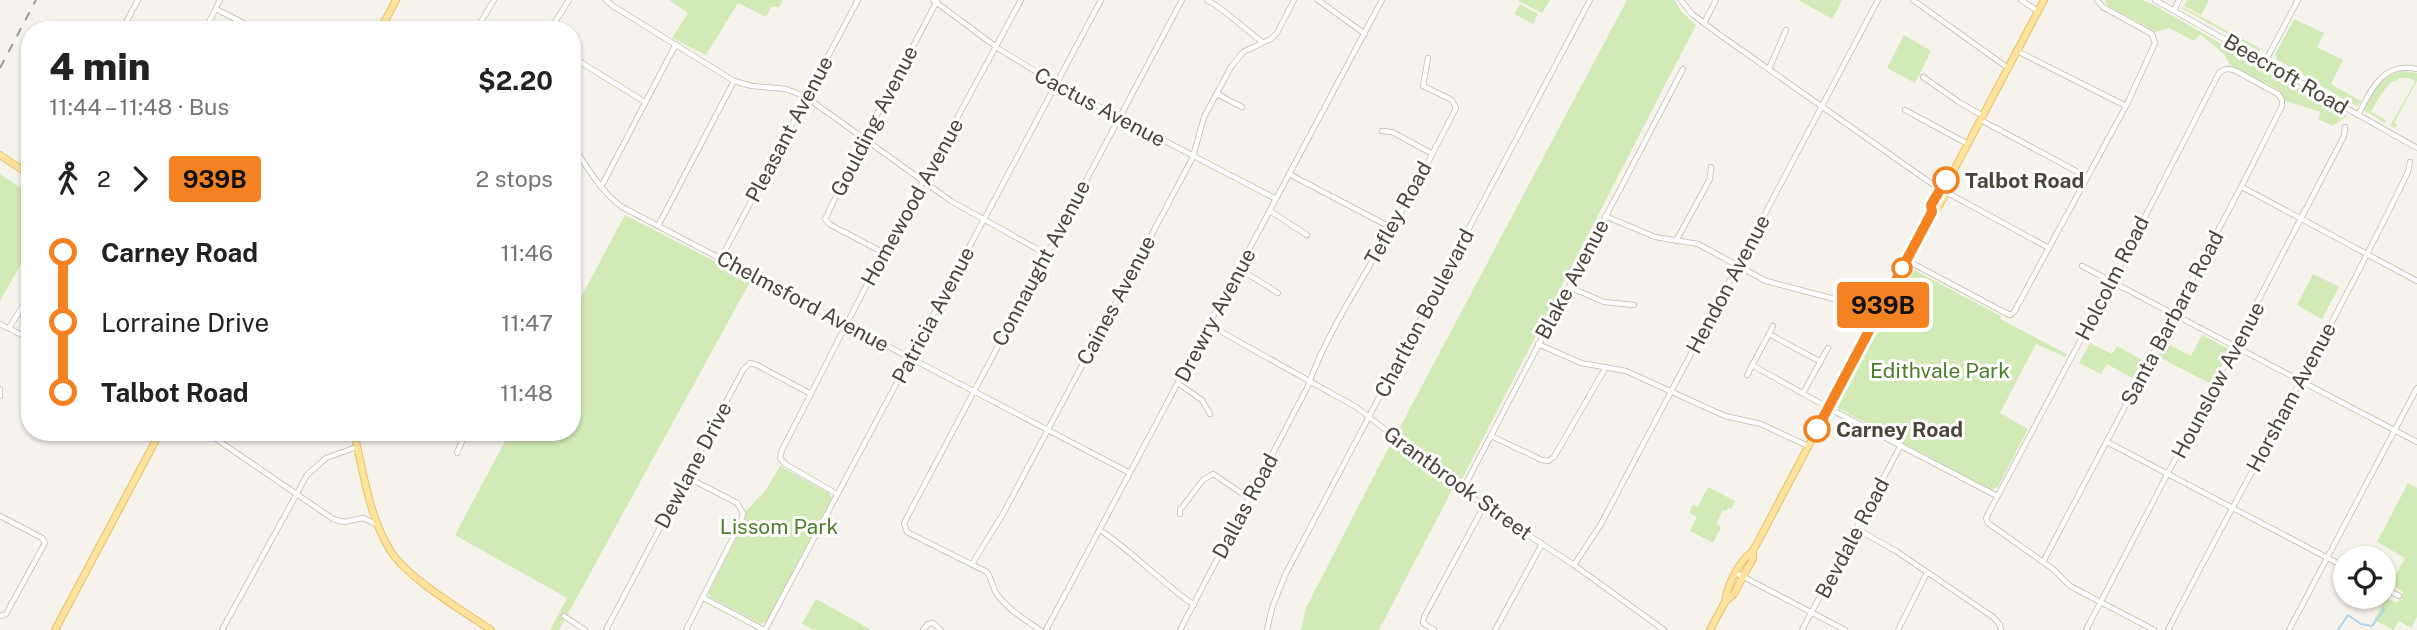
<!DOCTYPE html>
<meta charset="utf-8">
<style>
:root{--surface:#fff;--page:#f6f6f6;--text:#222;--muted:#767676}
body{margin:0;font-family:"Public Sans",sans-serif;background:var(--page);color:var(--text);height:100vh;display:flex;flex-direction:column;font-size:26px;white-space:nowrap}
*{box-sizing:border-box;margin:0}
p{font-size:23px;color:var(--muted)}
.icon{flex:none;width:38px;height:38px;fill:none;stroke:currentColor;stroke-width:2;stroke-linecap:round;stroke-linejoin:round}
.map{position:relative;flex:1;overflow:hidden}
.panel{position:absolute;left:21px;top:21px;width:560px;height:420px;display:flex;flex-direction:column;background:var(--surface);border-radius:28px;box-shadow:0 2px 5px #0004}
.panel>*{flex:none}
.badge{padding:0 14px;border-radius:5px;font-size:24px;line-height:46px}
.fabs{position:absolute;left:2333px;top:546px;display:grid;gap:14px}
.fabs a{display:grid;place-items:center;width:63px;height:63px;border-radius:50%;background:var(--surface);box-shadow:0 2px 5px #0004;font-size:35px}
.map>.badge{position:absolute;translate:-50% -50%;box-shadow:0 0 0 4px #fff}
.legs{display:flex;align-items:center;gap:10px;height:77px;padding:0 28px;font-size:23px}
.legs p{margin-inline-start:auto}
.overview{display:flex;align-items:center;justify-content:space-between;height:119px;padding:0 28px}
h1{font-size:38px;font-weight:800;line-height:52px}
ul{padding:0 28px;list-style:none}
li{display:flex;align-items:center;gap:24px;height:70px;font-size:26px}
li i{display:grid;place-items:center;width:10px;height:100%;margin:0 9px;background:currentColor}
li i::after{content:'';width:18px;height:18px;margin:-9px;border:5px solid;border-radius:50%;background:var(--surface)}
li p{margin-inline-start:auto}
li:first-child i{background:linear-gradient(#0000 50%,currentColor 0)}
li:last-child i{background:linear-gradient(currentColor 50%,#0000 0)}
.map>svg:first-child{display:block}
.green{fill:#d2eab5}
.lines{fill:none;stroke-linecap:round;stroke-linejoin:round}
.stream{stroke:#a9d4f2;stroke-width:2}
.minor-casing{stroke:#c2bbae;stroke-width:6}
.major-casing{stroke:#e6c16a;stroke-width:8}
.minor{stroke:#fff;stroke-width:4.5}
.major{stroke:#ffe39c;stroke-width:6}
.rail{stroke:#9a9a9a;stroke-width:2;stroke-dasharray:9 9;stroke-linecap:butt}
.line-1-casing{stroke:#fff;stroke-width:16}
.line-1{stroke:#f58220;stroke-width:10}
.stop-1-dot{fill:#fff;stroke:#f58220;stroke-width:3.5}
.labels{text-anchor:middle;dominant-baseline:central;stroke-width:6;stroke-linejoin:round;paint-order:stroke}
.street-label{font-size:21px;fill:#4b4439;stroke:#fff}
.stop-label{font-size:21px;font-weight:bold;fill:#4b4439;stroke:#fff;text-anchor:start}
.park-label{font-size:21px;fill:#4a7f2a;stroke:#fff}
</style>
<div class="map">
<svg width="2417" height="630" viewBox="0 0 2417 630">
<rect width="100%" height="100%" fill="#f6f3ec"/>
<g class="green">
<path d="M 669,0 L 783,0 L 779,7 L 771,7 L 766,17 L 738,3 L 706,55 L 672,38 L 688,13 Z"/>
<path d="M 1517,0 L 1550,0 L 1542,13 Z"/>
<path d="M 1627,0 L 1675,0 L 1680,10 L 1696,25 L 1461,481 L 1398,431 Z"/>
<path d="M 1798,0 L 1842,0 L 1832,19 Z"/>
<path d="M 2105,0 L 2142,0 L 2152,4 L 2347,116 L 2333,126 L 2318,119 L 2321,112 L 2286,101 L 2279,90 L 2230,65 L 2225,55 L 2200,34 L 2194,41 L 2169,28 L 2156,32 L 2108,6 Z"/>
<path d="M 2187,0 L 2209,0 L 2201,15 L 2184,6 Z"/>
<path d="M 1520,4 L 1538,14 L 1533,24 L 1514,14 Z"/>
<path d="M 2181,6 L 2261,49 L 2259,51 L 2183,9 Z"/>
<path d="M 2294,19 L 2324,33 L 2317,47 L 2343,60 L 2331,84 L 2361,101 L 2358,106 L 2352,104 L 2276,59 L 2277,56 L 2275,55 Z"/>
<path d="M 1904,35 L 1931,51 L 1915,83 L 1887,68 Z"/>
<path d="M 2403,71 L 2417,73 L 2417,81 L 2394,123 L 2397,125 L 2395,128 L 2391,126 L 2391,124 L 2415,82 L 2410,78 L 2399,78 L 2395,82 L 2392,81 C 2384,89 2377,100 2371,112 L 2386,120 L 2385,123 L 2364,110 C 2372,90 2381,76 2403,71 Z"/>
<path d="M 0,174 L 30,194 L 30,248 L 0,301 Z"/>
<path d="M 625,215 L 751,280 L 559,630 L 550,630 L 567,598 L 455,535 L 510,432 L 572,432 L 572,314 Z"/>
<path d="M 1914,270 L 2001,316 L 2000,318 L 2002,320 L 2067,354 L 2065,357 L 2036,344 L 2000,413 L 2028,429 L 1998,487 L 1991,490 L 1836,407 L 1866,351 Z"/>
<path d="M 2313,274 L 2339,287 L 2322,319 L 2297,305 Z"/>
<path d="M 2202,335 L 2229,349 L 2211,384 L 2157,356 L 2164,342 L 2191,356 Z"/>
<path d="M 2090,343 L 2112,354 L 2117,346 L 2144,361 L 2134,379 L 2107,364 L 2101,374 L 2079,363 Z"/>
<path d="M 1391,443 L 1452,490 L 1379,630 L 1301,630 L 1306,608 Z"/>
<path d="M 780,466 L 829,493 L 832,498 L 767,621 L 761,624 L 711,598 L 708,594 L 745,520 L 746,511 L 766,490 Z"/>
<path d="M 2408,483 L 2417,488 L 2417,617 L 2411,628 L 2399,621 L 2393,630 L 2374,620 L 2386,598 L 2397,603 L 2402,598 L 2403,592 L 2391,584 L 2405,558 L 2377,542 Z"/>
<path d="M 1708,487 L 1735,501 L 1731,509 L 1728,508 L 1726,511 L 1723,510 L 1716,524 L 1721,527 L 1713,543 L 1690,531 L 1697,517 L 1689,513 L 1693,505 L 1698,507 Z"/>
<path d="M 816,599 L 870,629 L 869,630 L 814,630 L 802,624 Z"/>
</g>
<g class="lines">
<path class="stream" d="M 2338,630 L 2348,615 L 2361,624 L 2372,626 L 2384,610 L 2383,608"/>
<g class="minor-casing">
<g id="minor">
<path d="M 606,0 L 613,6 L 734,81 L 752,86 L 786,89 L 806,97 L 951,201 L 1046,254"/>
<path d="M 933,0 L 999,49 L 1056,84 L 1276,199"/>
<path d="M 1207,0 L 1220,8 L 1262,42"/>
<path d="M 1318,0 L 1365,34"/>
<path d="M 1681,0 L 1692,14 L 1720,35 L 1935,186 L 2049,248"/>
<path d="M 1913,0 L 2008,68"/>
<path d="M 2021,0 L 2038,11"/>
<path d="M 2155,0 L 2417,148"/>
<path d="M 216,9 L 257,30"/>
<path d="M 2174,10 L 2179,0"/>
<path d="M 1704,23 L 1716,0"/>
<path d="M 122,30 L 138,0"/>
<path d="M 205,30 L 220,0"/>
<path d="M 476,30 L 494,0"/>
<path d="M 550,30 L 569,0"/>
<path d="M 2017,51 L 2126,106"/>
<path d="M 572,57 L 645,102"/>
<path d="M 2265,62 L 2298,0"/>
<path d="M 1769,69 L 1786,30"/>
<path d="M 1923,77 L 1959,102 L 1983,116"/>
<path d="M 1217,94 L 1242,107"/>
<path d="M 1905,110 L 1968,144"/>
<path d="M 2358,115 C 2371,90 2383,61 2417,69"/>
<path d="M 1981,120 L 2087,177"/>
<path d="M 1382,131 L 1392,132 L 1431,153"/>
<path d="M 572,144 C 587,167 600,191 622,207 L 1130,473"/>
<path d="M 1289,174 L 1392,228"/>
<path d="M 601,187 L 676,44"/>
<path d="M 2242,187 L 2417,281"/>
<path d="M 1270,211 L 1307,235"/>
<path d="M 1605,216 L 1655,237 L 1698,244 L 1766,281 L 1842,301 L 1875,319"/>
<path d="M 658,226 L 734,81"/>
<path d="M 1676,241 L 1710,179 L 1711,167"/>
<path d="M 884,253 L 829,224 L 825,219 L 864,139 L 937,1"/>
<path d="M 721,258 L 858,0"/>
<path d="M 1906,260 L 2004,312 L 2010,315 L 2014,312 L 2126,106 L 2155,43 L 2152,34 L 2103,7 L 2097,0"/>
<path d="M 2082,266 L 2417,442"/>
<path d="M 1240,269 L 1278,293"/>
<path d="M 1569,287 L 1604,302 L 1634,305"/>
<path d="M 0,324 L 30,339"/>
<path d="M 1209,325 L 1356,407 L 1484,506 L 1574,565 L 1664,630"/>
<path d="M 9,328 L 30,294"/>
<path d="M 1769,334 L 1773,326"/>
<path d="M 1538,344 L 1581,363 L 1626,371 L 1725,416 L 1761,424 L 1808,446"/>
<path d="M 1752,365 L 1836,412 L 1997,496"/>
<path d="M 1747,375 L 1769,334 L 1821,362"/>
<path d="M 1179,384 L 1202,400 L 1210,414"/>
<path d="M 0,389 L 0,396"/>
<path d="M 1803,393 L 1828,348"/>
<path d="M 206,432 L 333,519 L 344,522 L 363,518 L 376,524"/>
<path d="M 1491,436 L 1542,460 L 1548,461 L 1554,457 L 1606,367"/>
<path d="M 2107,442 L 2345,567"/>
<path d="M 457,453 L 466,432"/>
<path d="M 1463,489 L 1683,69"/>
<path d="M 837,494 L 785,464 L 780,458 L 782,450 L 862,294 L 1021,0"/>
<path d="M 1180,514 L 1180,510 L 1203,480 L 1213,474 L 1249,498"/>
<path d="M 0,516 L 42,538 L 45,543 L 6,614 L 0,616"/>
<path d="M 1857,529 L 1896,551 L 1993,617 L 2000,625 L 2001,630"/>
<path d="M 1100,530 C 1134,553 1161,582 1194,605"/>
<path d="M 2043,562 L 2241,187 L 2282,106 L 2282,100 L 2278,94 L 2236,71 C 2229,68 2225,68 2219,73 L 2112,281 L 1986,518 L 1988,523 L 2053,569 L 2070,586 L 2154,630"/>
<path d="M 972,564 L 1003,514 L 1193,157 L 1204,117 L 1231,67 L 1243,52 L 1271,39 L 1277,33 L 1294,0"/>
<path d="M 1574,565 L 1601,524 L 1878,0"/>
<path d="M 1736,573 L 1845,630"/>
<path d="M 2384,588 L 2399,596"/>
<path d="M 702,597 L 764,630"/>
<path d="M 564,616 L 585,630"/>
<path d="M 222,630 L 307,475 L 326,458 L 357,447"/>
<path d="M 606,630 L 743,370 L 750,363 L 757,365 L 811,394"/>
<path d="M 686,630 L 741,522 L 743,513 L 737,503 L 687,477"/>
<path d="M 765,630 L 1101,0"/>
<path d="M 923,630 L 928,624 L 933,623 L 941,630"/>
<path d="M 1040,630 C 1024,619 1007,609 996,593 C 992,586 992,579 987,572 L 907,532 L 904,523 L 1182,0"/>
<path d="M 1046,630 L 1382,0"/>
<path d="M 1180,630 L 1307,388 C 1327,332 1361,282 1390,231 C 1414,191 1435,149 1456,108 L 1452,100 L 1423,86 L 1428,58"/>
<path d="M 1267,630 L 1272,608 L 1285,575 L 1590,0"/>
<path d="M 1434,630 L 1423,623 L 1424,617 L 1484,506"/>
<path d="M 1495,630 L 1542,544"/>
<path d="M 1802,630 L 1901,445"/>
<path d="M 1898,630 L 1927,573"/>
<path d="M 2086,630 L 2344,136 L 2345,127"/>
<path d="M 2168,630 C 2247,477 2333,327 2408,172 L 2410,162"/>
<path d="M 2289,630 L 2417,388"/>
</g>
</g>
<g class="major-casing">
<g id="major">
<path d="M 380,30 L 396,0"/>
<path d="M 0,155 L 30,175"/>
<path d="M 1932,212 C 1930,199 1944,179 1954,170 L 2044,0"/>
<path d="M 354,432 C 363,471 369,516 390,550 C 407,578 463,611 491,630"/>
<path d="M 1725,602 C 1727,585 1739,561 1753,551 L 1932,212 L 1937,209 L 1954,179 L 1954,170"/>
<path d="M 55,630 L 157,438 L 166,432"/>
<path d="M 1710,630 L 1725,602 L 1734,594 L 1746,571 L 1753,559 L 1753,551"/>
</g>
</g>
<use href="#minor" class="minor"/>
<use href="#major" class="major"/>
<path class="rail" d="M 0,68 L 36,0"/>
</g>
<g class="lines">
<g class="line-1-casing">
<path id="line-1" d="M 1817,429 L 1932,212 L 1931,205 L 1946,180"/>
</g>
<use href="#line-1" class="line-1"/>
</g>
<g class="stop-1-dot">
<circle cx="1946" cy="180" r="12"/>
<circle cx="1902" cy="268" r="9"/>
<circle cx="1817" cy="429" r="12"/>
</g>
<g class="labels">
<g class="street-label">
<text transform="translate(2286 74) rotate(30)">Beecroft Road</text>
<text transform="translate(1100 107) rotate(28)">Cactus Avenue</text>
<text transform="translate(874 121) rotate(-63)">Goulding Avenue</text>
<text transform="translate(789 129) rotate(-62)">Pleasant Avenue</text>
<text transform="translate(912 202) rotate(-61)">Homewood Avenue</text>
<text transform="translate(1398 213) rotate(-61)">Tefley Road</text>
<text transform="translate(1041 263) rotate(-62)">Connaught Avenue</text>
<text transform="translate(2112 278) rotate(-63)">Holcolm Road</text>
<text transform="translate(1572 279) rotate(-62)">Blake Avenue</text>
<text transform="translate(1728 284) rotate(-62)">Hendon Avenue</text>
<text transform="translate(1116 300) rotate(-62)">Caines Avenue</text>
<text transform="translate(803 301) rotate(28)">Chelmsford Avenue</text>
<text transform="translate(1424 313) rotate(-62)">Charlton Boulevard</text>
<text transform="translate(933 315) rotate(-62)">Patricia Avenue</text>
<text transform="translate(1215 315) rotate(-62)">Drewry Avenue</text>
<text transform="translate(2172 318) rotate(-62)">Santa Barbara Road</text>
<text transform="translate(2218 380) rotate(-62)">Hounslow Avenue</text>
<text transform="translate(2291 397) rotate(-62)">Horsham Avenue</text>
<text transform="translate(693 465) rotate(-62)">Dewlane Drive</text>
<text transform="translate(1458 483) rotate(36)">Grantbrook Street</text>
<text transform="translate(1245 506) rotate(-62)">Dallas Road</text>
<text transform="translate(1852 538) rotate(-62)">Bevdale Road</text>
</g>
<g class="stop-label">
<text x="1965" y="180">Talbot Road</text>
<text x="1836" y="429">Carney Road</text>
</g>
<g class="park-label">
<text x="1940" y="370">Edithvale Park</text>
<text x="779" y="526">Lissom Park</text>
</g>
</g>
</svg>
<div class="fabs">
<a><svg class="icon" aria-label="locate" viewBox="0 0 24 24"><circle cx="12" cy="12" r="6"/><path d="M12 2v4M12 18v4M2 12h4M18 12h4"/></svg></a>
</div>
<b class="badge" style="left:1883px;top:305px;background:#f58220;color:#111">939B</b>
<section class="panel">
<div class="overview"><div><h1>4 min</h1><p>11:44 – 11:48 · Bus</p></div><b>$2.20</b></div>
<div class="legs"><svg class="icon" aria-label="walk" viewBox="0 0 24 24"><circle cx="13" cy="4" r="2"/><path d="M13 8l-2 6 4 7M11 14l-3 7M7 12l3-4h3l4 4"/></svg>2<svg class="icon" aria-label="forward" viewBox="0 0 24 24"><path d="M9 5l7 7-7 7"/></svg><b class="badge" style="background:#f58220;color:#111">939B</b><p>2 stops</p></div>
<ul>
<li><i style="color:#f58220"></i><b>Carney Road</b><p>11:46</p></li>
<li><i style="color:#f58220"></i><span>Lorraine Drive</span><p>11:47</p></li>
<li><i style="color:#f58220"></i><b>Talbot Road</b><p>11:48</p></li>
</ul>
</section>
</div>
